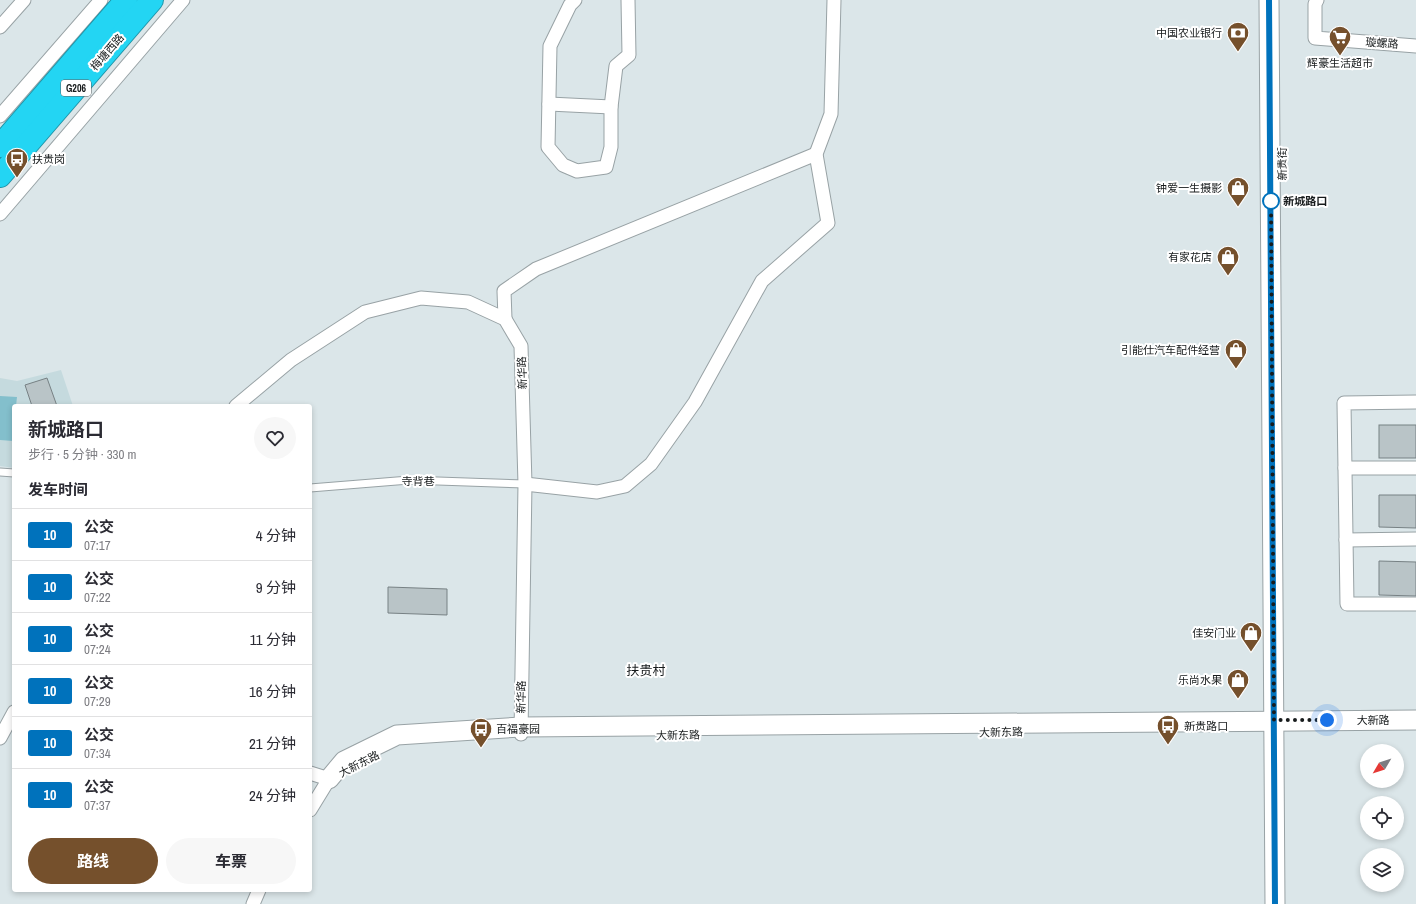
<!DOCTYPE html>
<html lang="zh">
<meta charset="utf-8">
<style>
:root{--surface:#fff;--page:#f7f7f7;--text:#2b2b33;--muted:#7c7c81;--line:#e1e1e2;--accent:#75502c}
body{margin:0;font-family:"Archivo Narrow","Noto Sans SC",sans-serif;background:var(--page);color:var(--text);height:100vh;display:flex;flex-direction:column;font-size:15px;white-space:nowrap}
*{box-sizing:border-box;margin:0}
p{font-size:13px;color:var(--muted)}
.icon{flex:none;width:22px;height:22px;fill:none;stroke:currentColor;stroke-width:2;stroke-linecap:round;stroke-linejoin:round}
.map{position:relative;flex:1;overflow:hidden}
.panel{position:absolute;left:12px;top:404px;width:300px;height:488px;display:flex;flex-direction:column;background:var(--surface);border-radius:4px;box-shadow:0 2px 6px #0003}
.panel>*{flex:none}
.badge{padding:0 8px;border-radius:3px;font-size:14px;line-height:26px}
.needle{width:26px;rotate:231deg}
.buttons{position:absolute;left:1360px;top:744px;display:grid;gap:8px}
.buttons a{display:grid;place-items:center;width:44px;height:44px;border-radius:50%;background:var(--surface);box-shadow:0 2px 6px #0003;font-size:20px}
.you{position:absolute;width:20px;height:20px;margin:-10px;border:3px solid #fff;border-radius:50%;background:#1a73e8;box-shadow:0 0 0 6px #1a73e833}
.map>.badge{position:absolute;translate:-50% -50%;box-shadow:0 0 0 2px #fff}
h2{padding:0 16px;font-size:15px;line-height:36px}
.round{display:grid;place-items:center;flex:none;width:42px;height:42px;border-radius:21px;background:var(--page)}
.summary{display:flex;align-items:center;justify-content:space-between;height:68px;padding:0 16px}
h1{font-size:19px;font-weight:700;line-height:30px}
.primary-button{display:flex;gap:8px;margin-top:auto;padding:8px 16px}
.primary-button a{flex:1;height:46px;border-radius:24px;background:var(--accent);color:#fff;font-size:16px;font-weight:700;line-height:46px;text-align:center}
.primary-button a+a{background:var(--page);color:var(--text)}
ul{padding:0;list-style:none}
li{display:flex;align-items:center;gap:12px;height:52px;padding:0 16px;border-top:1px solid var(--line)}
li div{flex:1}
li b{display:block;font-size:15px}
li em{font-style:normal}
li .badge{min-width:44px;font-weight:700;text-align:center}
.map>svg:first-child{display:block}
.built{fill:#c5dade}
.green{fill:#83bfcc}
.building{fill:#b9c4c7;stroke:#778184}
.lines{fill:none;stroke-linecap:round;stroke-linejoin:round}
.lane-casing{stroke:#98a2a5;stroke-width:9}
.street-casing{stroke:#98a2a5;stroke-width:15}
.secondary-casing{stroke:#98a2a5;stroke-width:21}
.highway-casing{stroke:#1f94a8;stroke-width:24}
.lane{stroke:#fff;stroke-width:7}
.street{stroke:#fff;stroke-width:13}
.secondary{stroke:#fff;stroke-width:19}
.highway{stroke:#23d5f3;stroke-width:22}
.line-casing{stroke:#fff;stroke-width:9}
.line{stroke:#0072bc;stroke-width:6}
.walk{stroke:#171b1c;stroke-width:4;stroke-dasharray:0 7.2}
.stop-dot{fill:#fff;stroke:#0072bc;stroke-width:2}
.labels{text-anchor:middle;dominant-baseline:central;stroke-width:4;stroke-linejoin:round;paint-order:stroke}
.shield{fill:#fff;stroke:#5d5f60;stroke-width:1}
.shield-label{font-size:10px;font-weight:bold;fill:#171b1c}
.poi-label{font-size:11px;fill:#171b1c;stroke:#fff;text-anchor:end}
.street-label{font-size:11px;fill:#171b1c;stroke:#fff}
.stop-label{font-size:11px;font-weight:bold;fill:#171b1c;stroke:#fff;text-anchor:start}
.quarter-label{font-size:13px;fill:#171b1c;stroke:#fff}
</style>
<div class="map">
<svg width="1416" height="904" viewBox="0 0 1416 904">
<rect width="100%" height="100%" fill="#dbe6e9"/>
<path class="built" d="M 61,370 L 73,406 L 14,406 L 14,468 L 0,466 L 0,378 L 17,381 Z"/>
<path class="green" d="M 0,396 L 17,397 L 16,406 L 14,406 L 13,441 L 0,440 Z"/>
<g class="building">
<path d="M 47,378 L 57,406 L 32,406 L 25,385 Z"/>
<rect x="1379" y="425" width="37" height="33"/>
<path d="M 1379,495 L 1416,495 L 1416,528 L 1379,527 Z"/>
<path d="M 1379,561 L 1416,562 L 1416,596 L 1379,595 Z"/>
<path d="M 388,587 L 447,589 L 447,615 L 388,613 Z"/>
</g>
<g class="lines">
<g class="lane-casing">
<g id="lane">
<path d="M 0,472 L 14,473"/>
<path d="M 310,488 L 409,480 L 525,484"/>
</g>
</g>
<g class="street-casing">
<g id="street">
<path d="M 575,0 L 570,5 L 550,46 L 548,147 L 563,165 L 577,171 L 606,167 L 611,147 L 611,107 L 616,66 L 629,55 L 628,0"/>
<path d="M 1317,0 L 1315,4 L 1315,38 L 1416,46"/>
<path d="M 0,27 L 24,0"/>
<path d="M 549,104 L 611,107"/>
<path d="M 0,116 L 101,0"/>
<path d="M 0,214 L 183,0"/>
<path d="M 505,319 L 504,291 L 536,269 L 816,154"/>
<path d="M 1416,402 L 1344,403 L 1347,604 L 1416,604"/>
<path d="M 236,406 L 291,360 L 365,312 L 421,298 L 468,302 L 505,319 L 521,346 L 525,484 L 521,734"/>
<path d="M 1345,468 L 1416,468"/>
<path d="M 525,484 L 597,492 L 625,486 L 651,464 L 695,402 L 762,281 L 828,223 L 816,154 L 831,114 L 834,0"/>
<path d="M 1346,540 L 1416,539"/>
<path d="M 0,738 L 14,712"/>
<path d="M 310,773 L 329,779 L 310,810"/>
<path d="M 253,904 L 259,890"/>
</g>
</g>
<g class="secondary-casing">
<g id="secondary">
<path d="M 1269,0 L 1275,904"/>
<path d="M 329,779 L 344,761 L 397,735 L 521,727 L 1416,720"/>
</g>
</g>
<g class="highway-casing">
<g id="highway">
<path d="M 0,146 L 126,0"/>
<path d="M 0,176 L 152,0"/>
</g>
</g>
<use href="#lane" class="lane"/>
<use href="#street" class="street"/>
<use href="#secondary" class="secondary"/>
<use href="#highway" class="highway"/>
</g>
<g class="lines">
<g class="line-casing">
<path id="line" d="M 1269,0 L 1275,904"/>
</g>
<use href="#line" class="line"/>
<path class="walk" d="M 1271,201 L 1274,720 L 1327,720"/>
</g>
<defs>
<g id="bank-pin" transform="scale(1.15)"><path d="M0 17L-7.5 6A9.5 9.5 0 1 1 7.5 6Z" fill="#75502c" stroke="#fff"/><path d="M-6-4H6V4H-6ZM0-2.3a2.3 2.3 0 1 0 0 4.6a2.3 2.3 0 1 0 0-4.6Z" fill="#fff"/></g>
<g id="supermarket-pin" transform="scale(1.15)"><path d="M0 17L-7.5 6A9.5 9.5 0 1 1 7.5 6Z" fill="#75502c" stroke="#fff"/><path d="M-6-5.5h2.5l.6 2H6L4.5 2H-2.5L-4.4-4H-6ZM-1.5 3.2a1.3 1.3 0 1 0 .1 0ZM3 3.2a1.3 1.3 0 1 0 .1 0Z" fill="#fff"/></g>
<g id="bus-pin" transform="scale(1.15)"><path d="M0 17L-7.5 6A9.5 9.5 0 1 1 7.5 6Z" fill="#75502c" stroke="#fff"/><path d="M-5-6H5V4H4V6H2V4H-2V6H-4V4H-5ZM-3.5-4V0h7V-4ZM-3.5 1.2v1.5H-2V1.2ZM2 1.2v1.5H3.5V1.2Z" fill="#fff"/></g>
<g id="shop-pin" transform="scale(1.15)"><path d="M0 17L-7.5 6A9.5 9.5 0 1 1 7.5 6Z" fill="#75502c" stroke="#fff"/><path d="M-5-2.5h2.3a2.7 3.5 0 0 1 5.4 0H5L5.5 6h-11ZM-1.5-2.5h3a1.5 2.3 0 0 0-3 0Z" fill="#fff"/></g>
</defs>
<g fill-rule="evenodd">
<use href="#bank-pin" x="1238" y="33"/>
<use href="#supermarket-pin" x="1340" y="37"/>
<use href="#bus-pin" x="17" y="159"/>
<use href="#shop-pin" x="1238" y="188"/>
<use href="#shop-pin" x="1228" y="257"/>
<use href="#shop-pin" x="1236" y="350"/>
<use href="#shop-pin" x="1251" y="633"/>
<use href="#shop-pin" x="1238" y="680"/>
<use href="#bus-pin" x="1168" y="726"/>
<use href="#bus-pin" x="481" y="729"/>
</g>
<circle class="stop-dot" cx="1271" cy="201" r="8"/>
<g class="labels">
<rect class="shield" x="61" y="80" width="30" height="16" rx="3"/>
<g class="shield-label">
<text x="76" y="88">G206</text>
</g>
<g class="poi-label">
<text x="1222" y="33">中国农业银行</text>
<text x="1340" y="63" text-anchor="middle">辉豪生活超市</text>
<text x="32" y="159" text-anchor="start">扶贵岗</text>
<text x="1222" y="188">钟爱一生摄影</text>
<text x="1212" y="257">有家花店</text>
<text x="1220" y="350">引能仕汽车配件经营</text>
<text x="1236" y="633">佳安门业</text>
<text x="1222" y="680">乐尚水果</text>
<text x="1184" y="726" text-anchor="start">新贵路口</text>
<text x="496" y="729" text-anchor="start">百福豪园</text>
</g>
<g class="street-label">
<text transform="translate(1382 43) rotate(4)">璇螺路</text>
<text transform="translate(107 52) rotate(-49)">梅塘西路</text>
<text transform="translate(1282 164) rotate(-90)">新贵街</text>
<text transform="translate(522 373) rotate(-92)">新华路</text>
<text x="418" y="481">寺背巷</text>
<text transform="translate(521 697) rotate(-89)">新华路</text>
<text x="1373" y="720">大新路</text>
<text transform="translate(1001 732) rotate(-1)">大新东路</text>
<text transform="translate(678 735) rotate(-1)">大新东路</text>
<text transform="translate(359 764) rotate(-27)">大新东路</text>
</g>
<g class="stop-label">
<text x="1283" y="201">新城路口</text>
</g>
<g class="quarter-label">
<text x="646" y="670">扶贵村</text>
</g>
</g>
</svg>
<div class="buttons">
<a><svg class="needle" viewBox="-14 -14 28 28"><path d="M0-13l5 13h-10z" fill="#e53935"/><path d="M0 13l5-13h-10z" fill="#7c7c81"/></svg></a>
<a><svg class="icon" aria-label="locate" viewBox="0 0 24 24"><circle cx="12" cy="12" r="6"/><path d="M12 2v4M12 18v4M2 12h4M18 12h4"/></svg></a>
<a><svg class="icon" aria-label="layers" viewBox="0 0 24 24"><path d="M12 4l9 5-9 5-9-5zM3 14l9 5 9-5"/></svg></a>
</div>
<div class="you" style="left:1327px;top:720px"></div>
<section class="panel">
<div class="summary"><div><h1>新城路口</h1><p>步行 · 5 分钟 · 330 m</p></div><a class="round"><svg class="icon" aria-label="heart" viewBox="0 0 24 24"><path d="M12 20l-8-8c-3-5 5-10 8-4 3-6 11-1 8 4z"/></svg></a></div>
<h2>发车时间</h2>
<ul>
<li><span class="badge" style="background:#0072bc;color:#fff">10</span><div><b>公交</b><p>07:17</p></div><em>4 分钟</em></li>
<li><span class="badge" style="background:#0072bc;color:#fff">10</span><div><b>公交</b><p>07:22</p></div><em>9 分钟</em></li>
<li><span class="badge" style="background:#0072bc;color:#fff">10</span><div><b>公交</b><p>07:24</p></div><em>11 分钟</em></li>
<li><span class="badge" style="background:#0072bc;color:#fff">10</span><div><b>公交</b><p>07:29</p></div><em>16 分钟</em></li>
<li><span class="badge" style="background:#0072bc;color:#fff">10</span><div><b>公交</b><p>07:34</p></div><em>21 分钟</em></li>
<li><span class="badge" style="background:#0072bc;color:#fff">10</span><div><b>公交</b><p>07:37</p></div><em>24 分钟</em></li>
</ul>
<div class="primary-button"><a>路线</a><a>车票</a></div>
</section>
</div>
